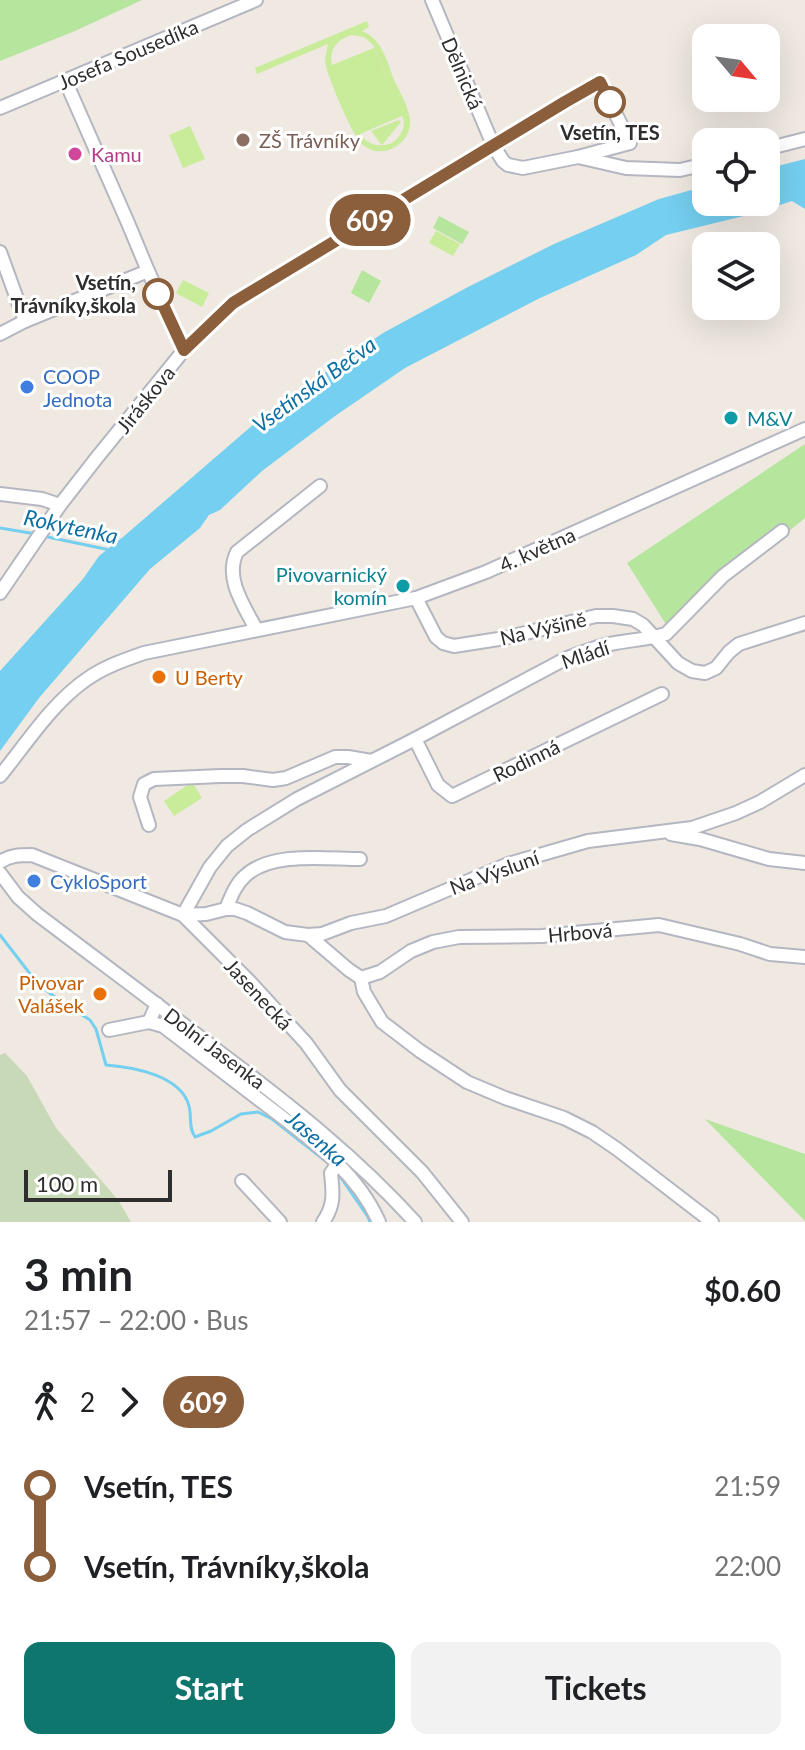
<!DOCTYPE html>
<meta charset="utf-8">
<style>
:root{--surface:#fff;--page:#f2f2f2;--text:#202124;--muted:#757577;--accent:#0f766e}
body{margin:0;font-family:Lato,sans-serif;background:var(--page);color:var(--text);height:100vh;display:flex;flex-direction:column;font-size:30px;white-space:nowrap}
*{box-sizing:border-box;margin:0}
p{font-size:26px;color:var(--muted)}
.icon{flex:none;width:44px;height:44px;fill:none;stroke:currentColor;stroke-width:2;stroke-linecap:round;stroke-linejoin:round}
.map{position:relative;height:1222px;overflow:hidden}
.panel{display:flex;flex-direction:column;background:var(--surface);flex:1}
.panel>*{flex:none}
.badge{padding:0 16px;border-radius:26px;font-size:28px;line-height:52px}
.needle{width:52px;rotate:119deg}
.controls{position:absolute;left:692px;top:24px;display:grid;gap:16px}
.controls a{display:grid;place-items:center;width:88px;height:88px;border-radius:16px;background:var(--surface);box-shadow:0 8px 32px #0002;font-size:40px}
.scale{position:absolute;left:24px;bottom:20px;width:148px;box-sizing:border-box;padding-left:8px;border:4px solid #2e2e2e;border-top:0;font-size:22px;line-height:28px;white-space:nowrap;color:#2e2e2e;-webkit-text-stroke:6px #fff;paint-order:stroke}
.map>.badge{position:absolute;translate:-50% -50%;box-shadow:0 0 0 4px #fff}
.legs{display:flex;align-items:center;gap:12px;height:88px;padding:0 24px;font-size:26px}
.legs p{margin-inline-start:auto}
.overview{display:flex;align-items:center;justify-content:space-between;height:136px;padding:0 24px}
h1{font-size:44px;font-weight:700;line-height:60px}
.action{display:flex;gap:16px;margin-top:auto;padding:16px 24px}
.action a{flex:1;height:92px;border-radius:16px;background:var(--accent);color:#fff;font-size:32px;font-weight:700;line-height:92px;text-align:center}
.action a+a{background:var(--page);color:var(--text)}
ul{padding:0 24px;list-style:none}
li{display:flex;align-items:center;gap:28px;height:80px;font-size:30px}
li i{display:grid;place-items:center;width:12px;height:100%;margin:0 10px;background:currentColor}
li i::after{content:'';width:20px;height:20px;margin:-10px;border:6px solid;border-radius:50%;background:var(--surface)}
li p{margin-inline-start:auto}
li:first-child i{background:linear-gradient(#0000 50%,currentColor 0)}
li:last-child i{background:linear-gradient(currentColor 50%,#0000 0)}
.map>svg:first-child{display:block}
.green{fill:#b6e59e}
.cemetery{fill:#c8d9b8}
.pitch{fill:#c9ec9a;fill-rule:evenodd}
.water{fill:#75cff0}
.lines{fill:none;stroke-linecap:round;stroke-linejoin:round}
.stream{stroke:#75cff0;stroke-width:3}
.minor-casing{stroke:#b4b7c1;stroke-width:16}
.minor{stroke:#fff;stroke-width:12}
.line-1-casing{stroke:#fff;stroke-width:18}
.line-1{stroke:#8b5e3c;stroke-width:12}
.stop-1-dot{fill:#fff;stroke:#8b5e3c;stroke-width:4}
.education-dot{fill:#8d6e63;stroke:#fff;stroke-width:3}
.hotel-dot{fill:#d1479c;stroke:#fff;stroke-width:3}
.shop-dot{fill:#3f7fe0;stroke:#fff;stroke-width:3}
.culture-dot{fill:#0f9aa8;stroke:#fff;stroke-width:3}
.food-dot{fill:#e8710a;stroke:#fff;stroke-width:3}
.labels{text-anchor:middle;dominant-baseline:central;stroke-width:6;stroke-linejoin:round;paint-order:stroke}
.street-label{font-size:20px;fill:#2e2e2e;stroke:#fff}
.stop-label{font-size:20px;font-weight:bold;fill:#2e2e2e;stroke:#fff}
.education-label{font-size:20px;fill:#785e54;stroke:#fff;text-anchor:start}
.hotel-label{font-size:20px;fill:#b23c85;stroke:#fff;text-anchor:start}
.shop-label{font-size:20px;fill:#366cbe;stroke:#fff;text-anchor:start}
.culture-label{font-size:20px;fill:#0d838f;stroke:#fff;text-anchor:start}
.food-label{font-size:20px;fill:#c56008;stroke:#fff;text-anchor:start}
.water-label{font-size:22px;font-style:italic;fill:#0d6fa3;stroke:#fff}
</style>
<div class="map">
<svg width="805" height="1222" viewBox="0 0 805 1222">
<rect width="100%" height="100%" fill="#efe9e1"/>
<g class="green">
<path d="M 0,0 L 142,0 L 75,31 L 0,61 Z"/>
<path d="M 439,216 L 469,232 L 462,244 L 433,228 Z"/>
<path d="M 362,270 L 381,281 L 369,303 L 351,293 Z"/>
<path d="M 805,444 L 805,518 L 669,629 L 627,563 Z"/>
<path d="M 705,1119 L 805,1154 L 805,1221 Z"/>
</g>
<path class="cemetery" d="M 5,1053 L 27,1076 L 56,1128 L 118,1200 L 131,1222 L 0,1222 L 0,1055 Z"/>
<g class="pitch">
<path d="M 367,21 L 369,27 L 362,31 C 382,39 387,61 394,80 C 400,92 408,106 410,120 C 412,144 382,161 363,145 C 353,138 327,75 325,62 C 325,56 327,50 328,44 L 257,74 L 255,68 ZM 352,35 L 364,37 L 373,45 L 402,115 L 374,48 L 332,65 C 329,49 337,39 352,35 ZM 402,116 C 407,126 401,137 392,143 C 379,148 368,145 360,134 Z"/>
<path d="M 399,120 L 401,122 L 382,145 L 371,131 Z"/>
<path d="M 190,126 L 205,159 L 183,168 L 169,135 Z"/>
<path d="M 436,231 L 460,244 L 453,256 L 429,243 Z"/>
<path d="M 183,280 L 209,293 L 202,307 L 176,293 Z"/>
<path d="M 192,782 L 202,798 L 174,816 L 164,801 Z"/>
</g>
<path class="water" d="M 805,159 L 805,209 L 792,201 L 756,213 L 666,235 L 636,255 L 540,298 L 405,368 L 335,416 L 262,471 L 220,510 L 209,515 L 200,528 L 150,569 L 39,698 L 0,751 L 0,671 L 83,579 L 99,556 L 123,537 L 268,412 L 383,333 L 468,287 L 554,244 L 659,199 L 706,186 L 706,202 L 766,202 L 766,169 Z"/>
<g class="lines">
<g class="stream">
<path d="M 0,528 L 36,534"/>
<path d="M 43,536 L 110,550"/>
<path d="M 0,935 L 38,984 L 60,1001 L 90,1020 L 96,1029 L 106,1065 C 132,1067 181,1075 189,1106 C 192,1117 188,1127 195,1137 L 211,1131 L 241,1114 L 258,1112 L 272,1119 L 332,1166"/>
<path d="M 337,1172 L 368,1217 L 370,1222"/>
</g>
<g class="minor-casing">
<g id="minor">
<path d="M 432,0 L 493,145 L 503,161 L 508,165 L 523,168 L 578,157 L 626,168 L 680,170 L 706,164"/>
<path d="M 65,80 L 128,223 L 148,271 L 184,350"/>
<path d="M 0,108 L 256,0"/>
<path d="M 766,149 L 805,139"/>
<path d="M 0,252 L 25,321"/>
<path d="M 0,334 L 25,321 L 148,271"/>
<path d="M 0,494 L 42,499 L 60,505"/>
<path d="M 0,593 L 60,505 L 95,460 L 184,350 L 233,303 L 600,82 L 630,143 L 578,157"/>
<path d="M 416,598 L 436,637 L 443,643 L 454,646 L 505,638 L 596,616 L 613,616 L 633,619 L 643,625 L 678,663 L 692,671 L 705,673 L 716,668 L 729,652 L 739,644 L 805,623"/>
<path d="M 256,629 C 244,606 224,578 237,552 L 320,486"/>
<path d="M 415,739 L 438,785 L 452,796 L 662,694"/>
<path d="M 0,776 C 27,743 52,703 87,679 C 104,667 124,660 144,653 L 416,598 L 486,572 L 805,429"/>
<path d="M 149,825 L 140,797 L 144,784 L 154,779 L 220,776 L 243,776 L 273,780 L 286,778 L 335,757 L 348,757 L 371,761"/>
<path d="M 671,834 L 700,839 L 769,859 L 805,863"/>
<path d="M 0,862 C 10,855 20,855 32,855 L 183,915 L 249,981 L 306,1043 L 340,1090 L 422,1172 L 462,1222"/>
<path d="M 0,873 L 18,897 L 37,914 C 99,961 161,1007 222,1054 C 291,1106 357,1158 415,1222"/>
<path d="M 226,909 C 231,897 235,885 245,876 C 271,851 327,859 360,859"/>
<path d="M 183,915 L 210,867 L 227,846 L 247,830 L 297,799 L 415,739 L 565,659 C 581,653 597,646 615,643 C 632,640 649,639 666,634 L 723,576 L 782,531"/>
<path d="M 183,915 L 206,914 L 226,909 L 235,909 L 247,913 L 285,932 L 308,935 L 322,934 L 351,923 L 386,916 L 508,864 L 588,841 L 692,828 L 736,813 L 760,802 L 805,775"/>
<path d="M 308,935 L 349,970 L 361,978 L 380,972 L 411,951 L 433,942 L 459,937 L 542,936 L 659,925 L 740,944 L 770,954 L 805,957"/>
<path d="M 361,978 L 364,992 L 382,1022 L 420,1051 L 467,1082 L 505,1098 L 564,1118 L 592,1132 L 617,1149 L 712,1222"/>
<path d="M 157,1004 L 149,1022 L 163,1026 C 197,1052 231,1078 265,1104 C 309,1138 356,1170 379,1222"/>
<path d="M 109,1030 L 149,1022"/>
<path d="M 242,1181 L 280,1222"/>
<path d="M 323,1222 C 335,1205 333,1193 331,1173 L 338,1163"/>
</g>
</g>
<use href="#minor" class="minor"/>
</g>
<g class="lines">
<g class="line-1-casing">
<path id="line-1" d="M 158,294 L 184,350 L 233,303 L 565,102 L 600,82 L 610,102"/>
</g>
<use href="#line-1" class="line-1"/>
</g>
<g class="stop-1-dot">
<circle cx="610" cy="102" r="14"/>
<circle cx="158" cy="294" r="14"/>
</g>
<circle class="education-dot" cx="243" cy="140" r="8"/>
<circle class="hotel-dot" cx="75" cy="154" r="8"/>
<g class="shop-dot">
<circle cx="27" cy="387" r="8"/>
<circle cx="34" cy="881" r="8"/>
</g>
<g class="culture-dot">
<circle cx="731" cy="418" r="8"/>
<circle cx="403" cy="586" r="8"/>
</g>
<g class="food-dot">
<circle cx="159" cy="677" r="8"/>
<circle cx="100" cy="994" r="8"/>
</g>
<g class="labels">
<g class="street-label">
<text transform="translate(128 54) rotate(-23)">Josefa Sousedíka</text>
<text transform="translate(463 73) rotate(67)">Dělnická</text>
<text transform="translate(145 399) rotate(-51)">Jiráskova</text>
<text transform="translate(537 549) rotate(-24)">4. května</text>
<text transform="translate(543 628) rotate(-13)">Na Výšině</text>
<text transform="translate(585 654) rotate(-19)">Mládí</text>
<text transform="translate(526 760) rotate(-26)">Rodinná</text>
<text transform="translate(494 872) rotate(-20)">Na Výsluní</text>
<text transform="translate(580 932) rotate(-5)">Hrbová</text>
<text transform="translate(259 994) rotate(47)">Jasenecká</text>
<text transform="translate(215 1048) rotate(37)">Dolní Jasenka</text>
</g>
<g class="stop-label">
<text x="610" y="132">Vsetín, TES</text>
<text x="136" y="282" text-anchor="end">Vsetín,<tspan x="136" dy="23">Trávníky,škola</tspan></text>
</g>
<g class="education-label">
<text x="259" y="140">ZŠ Trávníky</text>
</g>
<g class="hotel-label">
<text x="91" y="154">Kamu</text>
</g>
<g class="shop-label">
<text x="43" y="376">COOP<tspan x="43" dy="23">Jednota</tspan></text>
<text x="50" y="881">CykloSport</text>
</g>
<g class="culture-label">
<text x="747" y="418">M&amp;V</text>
<text x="387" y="574" text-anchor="end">Pivovarnický<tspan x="387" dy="23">komín</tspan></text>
</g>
<g class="food-label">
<text x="175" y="677">U Berty</text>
<text x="84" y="982" text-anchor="end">Pivovar<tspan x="84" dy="23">Valášek</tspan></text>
</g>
<g class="water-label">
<text transform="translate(314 384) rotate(-36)">Vsetínská Bečva</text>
<text transform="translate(71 526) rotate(12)">Rokytenka</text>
<text transform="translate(317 1138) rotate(41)">Jasenka</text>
</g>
</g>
</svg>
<div class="controls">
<a><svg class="needle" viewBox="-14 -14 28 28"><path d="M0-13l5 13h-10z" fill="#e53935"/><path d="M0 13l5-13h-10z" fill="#757577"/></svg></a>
<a><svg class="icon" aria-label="locate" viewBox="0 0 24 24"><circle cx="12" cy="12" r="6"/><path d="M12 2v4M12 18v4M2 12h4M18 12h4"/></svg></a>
<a><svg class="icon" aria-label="layers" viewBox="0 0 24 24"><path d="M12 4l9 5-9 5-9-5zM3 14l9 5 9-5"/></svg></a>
</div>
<div class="scale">100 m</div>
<b class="badge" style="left:370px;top:220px;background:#8b5e3c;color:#fff">609</b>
</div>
<section class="panel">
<div class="overview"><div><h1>3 min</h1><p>21:57 – 22:00 · Bus</p></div><b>$0.60</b></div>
<div class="legs"><svg class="icon" aria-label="walk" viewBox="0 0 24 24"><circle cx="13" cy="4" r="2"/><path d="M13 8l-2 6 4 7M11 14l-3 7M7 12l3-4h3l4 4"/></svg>2<svg class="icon" aria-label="forward" viewBox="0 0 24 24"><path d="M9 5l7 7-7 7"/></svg><b class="badge" style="background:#8b5e3c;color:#fff">609</b></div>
<ul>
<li><i style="color:#8b5e3c"></i><b>Vsetín, TES</b><p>21:59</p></li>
<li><i style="color:#8b5e3c"></i><b>Vsetín, Trávníky,škola</b><p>22:00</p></li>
</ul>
<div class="action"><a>Start</a><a>Tickets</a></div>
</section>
